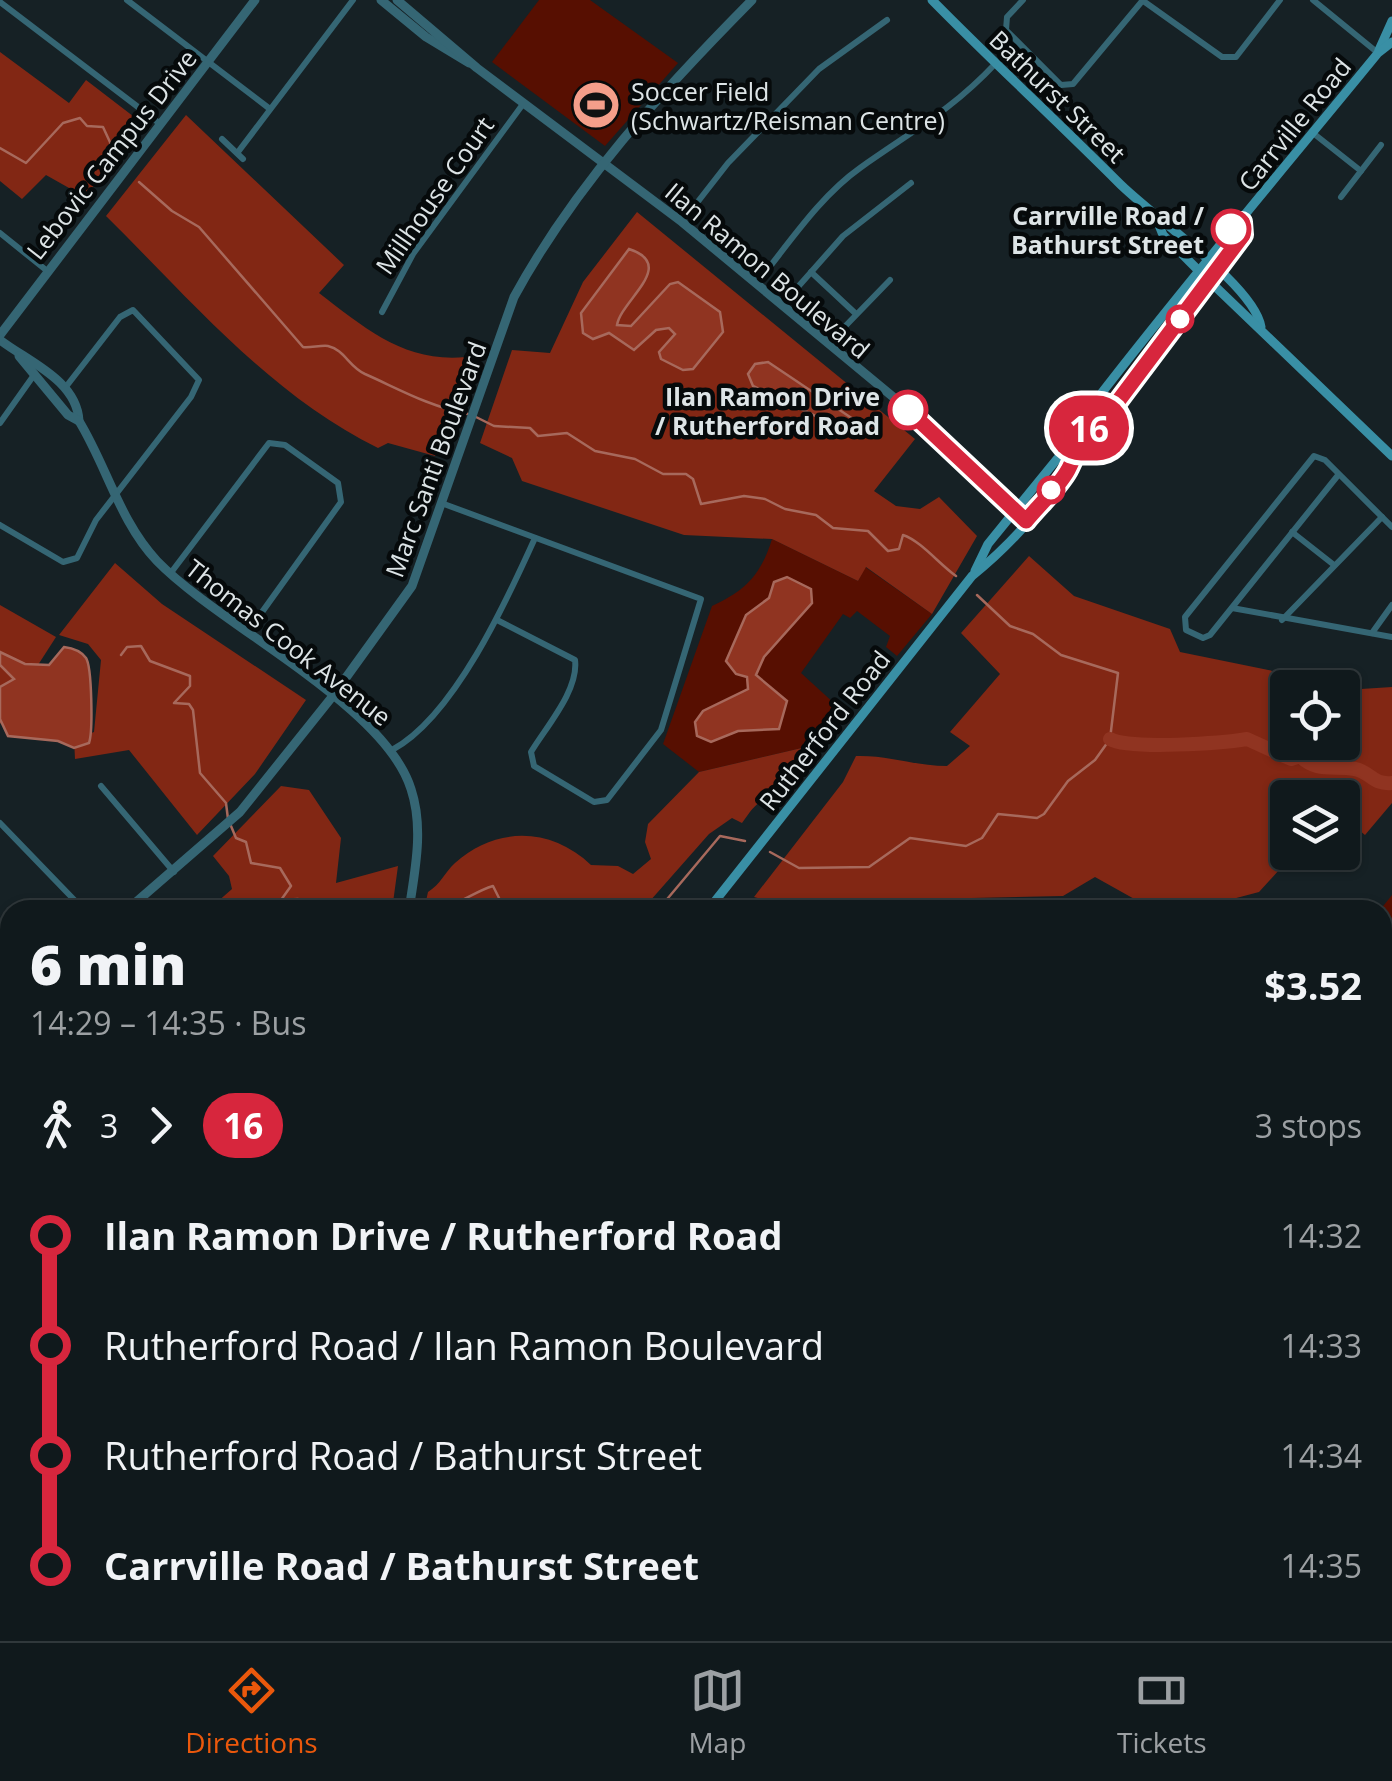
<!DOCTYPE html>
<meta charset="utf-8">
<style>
:root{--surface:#10191c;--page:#1e2629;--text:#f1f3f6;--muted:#9ca0a3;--line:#30383b;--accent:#ea580c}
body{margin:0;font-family:"Open Sans",sans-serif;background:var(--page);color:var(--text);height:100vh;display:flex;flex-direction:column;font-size:38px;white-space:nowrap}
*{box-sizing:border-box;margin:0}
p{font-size:32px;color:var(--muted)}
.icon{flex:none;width:55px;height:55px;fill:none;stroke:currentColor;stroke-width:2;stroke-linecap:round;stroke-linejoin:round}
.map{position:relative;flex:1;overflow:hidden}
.sheet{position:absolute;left:0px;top:900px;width:1392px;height:742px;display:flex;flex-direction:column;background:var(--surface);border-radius:30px 30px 0 0;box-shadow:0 2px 8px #0004,0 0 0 2px var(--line)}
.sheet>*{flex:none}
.badge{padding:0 20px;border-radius:32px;font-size:35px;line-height:65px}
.tools{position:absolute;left:1270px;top:670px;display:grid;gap:20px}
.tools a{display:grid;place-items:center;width:90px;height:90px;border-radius:10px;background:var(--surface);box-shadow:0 2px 8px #0004,0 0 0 2px var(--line);font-size:50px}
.map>.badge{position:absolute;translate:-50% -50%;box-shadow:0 0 0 5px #fff}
.legs{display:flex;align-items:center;gap:15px;height:110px;padding:0 30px;font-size:32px}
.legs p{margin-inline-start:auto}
.summary{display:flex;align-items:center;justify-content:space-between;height:170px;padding:0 30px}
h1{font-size:55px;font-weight:800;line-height:75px}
ul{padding:0 30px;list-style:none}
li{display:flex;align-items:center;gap:35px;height:110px;font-size:38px}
li i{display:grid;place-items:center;width:15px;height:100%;margin:0 12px;background:currentColor}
li i::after{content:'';width:25px;height:25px;margin:-12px;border:8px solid;border-radius:50%;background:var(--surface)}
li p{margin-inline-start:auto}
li:first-child i{background:linear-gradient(#0000 50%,currentColor 0)}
li:last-child i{background:linear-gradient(currentColor 50%,#0000 0)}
.dock{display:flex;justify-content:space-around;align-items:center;height:140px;border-top:2px solid var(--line);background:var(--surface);font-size:28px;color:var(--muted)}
.dock a{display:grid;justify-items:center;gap:5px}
.dock .active{color:var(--accent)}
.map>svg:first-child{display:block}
.green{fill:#570f01}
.forest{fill:#822714;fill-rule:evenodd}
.water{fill:#903421;stroke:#a7695c;stroke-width:2.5}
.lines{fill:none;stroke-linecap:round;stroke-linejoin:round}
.stream{stroke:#a7695c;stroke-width:2.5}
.river{stroke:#903421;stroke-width:14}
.minor{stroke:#356674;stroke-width:6}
.tertiary{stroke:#356674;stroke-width:9}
.secondary{stroke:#398fa5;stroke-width:9}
.line-1-casing{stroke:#fff;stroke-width:22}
.line-1{stroke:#d7263d;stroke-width:15}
.stop-1-dot{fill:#fff;stroke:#d7263d;stroke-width:5}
.labels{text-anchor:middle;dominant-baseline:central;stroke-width:9;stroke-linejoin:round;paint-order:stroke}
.poi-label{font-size:25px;fill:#dde4e6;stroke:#060a0b;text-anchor:start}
.street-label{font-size:25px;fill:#dde4e6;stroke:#060a0b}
.stop-label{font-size:25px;font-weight:bold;fill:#dde4e6;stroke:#060a0b;text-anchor:end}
</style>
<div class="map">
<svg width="1392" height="1641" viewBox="0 0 1392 1641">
<rect width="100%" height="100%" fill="#162125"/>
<g class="green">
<path d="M 539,0 L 590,0 L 678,63 L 605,146 L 492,62 Z"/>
<path d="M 772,539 L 858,581 L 865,567 L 932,614 L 897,656 L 886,647 L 890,636 L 857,611 L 850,618 L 843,614 L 801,673 L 847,715 L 823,743 L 699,772 L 663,744 L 712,606 C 745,591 761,575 772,539 Z"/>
<path d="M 1392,895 L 1392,1173 L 1383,1183 L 1380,910 Z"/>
<path d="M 10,1007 L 10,1230 L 0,1242 L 0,1014 Z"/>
</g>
<g class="forest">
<path d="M 0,52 L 69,103 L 86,80 L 142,123 L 85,197 L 46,175 L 22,199 L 0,181 Z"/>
<path d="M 186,115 L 344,265 L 319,293 C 370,332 411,368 480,355 L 435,456 L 388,443 L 378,448 C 270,395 190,299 106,216 Z"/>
<path d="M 637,212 L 915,439 L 874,491 L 896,506 L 920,509 L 939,497 L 977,536 L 932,614 L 866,567 L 858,581 L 772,539 L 684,535 L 522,481 L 512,458 L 480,443 L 512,350 L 550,353 L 583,282 Z"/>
<path d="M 1029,556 L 1074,596 L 1170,629 L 1180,652 L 1361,689 L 1392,687 L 1392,803 L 1365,835 L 1343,817 L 1342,798 L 1288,798 L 1287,833 L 1280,837 L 1280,869 L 1259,892 L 1191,910 L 1154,910 L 1095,877 L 1063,896 L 972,898 L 927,910 L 794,908 L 754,897 L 843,782 L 856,756 C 889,755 915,766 947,766 L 970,746 L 950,732 L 1000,674 L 961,633 ZM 1288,688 L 1342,688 L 1342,742 L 1288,742 Z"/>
<path d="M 115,563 L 162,604 L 306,700 L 255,774 L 197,835 L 129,750 L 75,759 L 74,739 L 94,732 L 101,660 L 88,644 L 59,635 Z"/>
<path d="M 0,605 L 56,637 L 0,724 Z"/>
<path d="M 823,743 L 801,757 L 779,799 C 760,795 752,809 742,823 L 732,818 L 709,834 L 642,910 L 424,910 L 428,892 C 441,884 444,873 455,863 C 496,826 551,827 591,865 L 618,866 L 633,874 L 651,859 L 645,842 L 648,824 L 699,772 Z"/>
<path d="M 281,786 L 309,790 L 341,838 L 336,883 L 398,866 L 392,910 L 193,910 L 216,903 L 232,889 L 229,876 L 213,856 Z"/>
<path d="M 1387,1519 L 1392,1523 L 1392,1641 L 1283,1641 L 1290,1633 L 1382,1632 L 1382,1525 Z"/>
</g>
<g class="water">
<path d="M 629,249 C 678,265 621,300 617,325 L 631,326 L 670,284 L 678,282 L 720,312 L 723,332 L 693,369 L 683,370 L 661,359 L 659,352 L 675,334 L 669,328 L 656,330 L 634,350 L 609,333 L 593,339 L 583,333 L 581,313 Z"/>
<path d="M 768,362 L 862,425 L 865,432 L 826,421 L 753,386 L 748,374 L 755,364 Z"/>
<path d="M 787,577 L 811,589 L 812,603 L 764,657 L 756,675 L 787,701 L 779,729 L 738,731 L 711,742 L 697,736 L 695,722 L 703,711 L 748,689 L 747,677 L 736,674 L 726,661 L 746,615 L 769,598 L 774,582 Z"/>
<path d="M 64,647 C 72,648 81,651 86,658 C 92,667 93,732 89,743 L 74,748 L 58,741 L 8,736 L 0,719 L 0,687 L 14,679 L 0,665 L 0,652 L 25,664 L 49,665 Z"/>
</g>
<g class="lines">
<g class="stream">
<path d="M 0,148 L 26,163 L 63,123 L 80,118 L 87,126 L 103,127 L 115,153"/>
<path d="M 139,182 L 172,211 L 199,227 L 303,347 C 310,348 321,345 328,346 C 345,350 348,366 365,374 C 399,389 428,406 468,414"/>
<path d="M 476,417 L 494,426 L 530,428 L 538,436 L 567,433 L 595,451 L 635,459 L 663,474 L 686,474 L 693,479 L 701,504 L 744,496 L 765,499 L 785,509 L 816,515 L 833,528 L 868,531 L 888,551 L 899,549 L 903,535 C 921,541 939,564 956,576"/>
<path d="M 121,655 L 127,647 L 141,646 L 150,661 L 190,676 L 190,686 L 174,703 L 189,704 L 193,710 L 200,773 L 226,803 L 228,819"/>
<path d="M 231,826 L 236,838 L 246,842 L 251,863 L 280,868 L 291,886 L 281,900 L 298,899 L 308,908"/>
<path d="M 770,852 L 799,868 L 869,867 L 910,838 L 966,846 L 982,838 L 998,814 L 1037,818 L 1044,814 L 1068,781 L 1095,760 L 1110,739 L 1118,673 L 1061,655 L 1033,634 L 1010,626 L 977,595"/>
<path d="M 247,910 L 256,900 L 277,910"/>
<path d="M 289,910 L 301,906 L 339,910"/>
<path d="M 421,910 L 425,901 C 454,914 466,894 493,886 L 505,910"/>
<path d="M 658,910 L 720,836 L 745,841"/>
<path d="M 0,1051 L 10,1045"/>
<path d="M 174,1641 L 177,1632"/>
</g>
<path class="river" d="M 1110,739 C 1130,750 1224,743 1247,739 L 1291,759 L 1300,756 C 1317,773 1334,765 1355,769 C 1371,772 1372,785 1392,783"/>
<g class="minor">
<path d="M 127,0 L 270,109"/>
<path d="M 1023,0 L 1007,17 L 1006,30 L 1061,85 L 1073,84 L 1143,0"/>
<path d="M 1142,0 L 1222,57 L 1236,57 L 1280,0"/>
<path d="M 1313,0 L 1378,53"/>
<path d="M 0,2 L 159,123"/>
<path d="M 1313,133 L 1361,171"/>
<path d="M 222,139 L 243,159"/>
<path d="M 238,152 L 353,0"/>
<path d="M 1341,197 L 1381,145"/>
<path d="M 682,222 L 728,163 L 819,69 L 887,20"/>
<path d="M 0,233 L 46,270"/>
<path d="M 811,272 L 855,313"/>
<path d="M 756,284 C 788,245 819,197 860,168 C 912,131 951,111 996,63"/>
<path d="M 797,288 L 843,236 L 911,183"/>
<path d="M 382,312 L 413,254 L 523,104"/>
<path d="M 828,344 L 890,280"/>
<path d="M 0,423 L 34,375"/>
<path d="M 1339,474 L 1210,635 L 1203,638 L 1186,630 L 1185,617 L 1314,456 L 1325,460 L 1392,527"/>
<path d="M 444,504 L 701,599 L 661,730 L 607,800 L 594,802 L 534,766 L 531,752 C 546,727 579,690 575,660 L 497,620"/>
<path d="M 0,525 L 63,562 L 77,558 L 96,520 L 191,397 L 199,380 L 133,310 L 120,317 L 65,388"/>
<path d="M 1292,532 L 1334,565"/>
<path d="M 170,574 L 269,443 L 285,445 L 338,483 L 341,502 L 247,633"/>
<path d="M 1232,608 L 1392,637"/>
<path d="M 1282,620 L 1382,517"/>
<path d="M 1372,633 L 1392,605"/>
<path d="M 392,750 C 454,717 507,600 535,538"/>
<path d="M 101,786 L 174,872"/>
<path d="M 0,823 L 84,910"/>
<path d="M 0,952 L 10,965"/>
<path d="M 1382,1315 L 1392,1324"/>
<path d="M 0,1321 L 10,1308"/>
<path d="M 0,1331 L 10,1339"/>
<path d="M 0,1520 L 10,1528"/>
<path d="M 0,1602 L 10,1589"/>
<path d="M 304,1632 L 310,1641"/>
<path d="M 785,1632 L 793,1641"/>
<path d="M 340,1641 L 353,1632"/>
<path d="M 471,1641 L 479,1632"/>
<path d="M 577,1641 L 586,1632"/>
<path d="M 800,1641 L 809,1632"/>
<path d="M 907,1641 L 915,1632"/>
<path d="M 1205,1641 L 1211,1632"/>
</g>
<g class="tertiary">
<path d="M 381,0 L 426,37 L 469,63"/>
<path d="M 397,0 L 477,68 L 682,222 L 927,425 L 1026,521"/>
<path d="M 0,335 L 255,0"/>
<path d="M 0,340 C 27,361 77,380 79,421 C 107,467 120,522 157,561 C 220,626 385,705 411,789 C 424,828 415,870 409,910"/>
<path d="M 19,356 L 68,415 L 79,421"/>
<path d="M 127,910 L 240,812 L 332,697 L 412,586 L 514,297 C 575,185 663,90 752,0"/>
<path d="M 0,995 L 10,989"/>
<path d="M 0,1456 L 10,1463"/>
<path d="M 226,1632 L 236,1641"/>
<path d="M 1029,1632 L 1039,1641"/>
</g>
<g class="secondary">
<path d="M 932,0 C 993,62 1057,121 1118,182 C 1150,215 1255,286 1261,327"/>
<path d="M 1379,50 L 1392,21"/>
<path d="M 1157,220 L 1163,235 L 1198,270 L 1392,456"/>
<path d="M 1097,417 L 1097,399 C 1188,281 1284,168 1378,53 L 1392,42"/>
<path d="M 975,571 L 988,544 L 1057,459 L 1074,448 L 1097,417 L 1109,412 L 1243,235 L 1243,221"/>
<path d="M 708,910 L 972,576 C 1007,548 1063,491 1074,448"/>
<path d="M 122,1641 L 128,1632"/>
<path d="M 142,1641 L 149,1632"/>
</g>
</g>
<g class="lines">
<g class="line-1-casing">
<path id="line-1" d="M 908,410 L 1026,521 C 1039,505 1058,488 1068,470 C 1080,447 1083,423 1110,412 L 1243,235 L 1242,222 L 1231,229"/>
</g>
<use href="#line-1" class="line-1"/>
</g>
<defs>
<g id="stadium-disc" transform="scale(2.5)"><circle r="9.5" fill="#f49e8a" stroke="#060a0b"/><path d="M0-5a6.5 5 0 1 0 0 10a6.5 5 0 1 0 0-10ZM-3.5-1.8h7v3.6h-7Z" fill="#111"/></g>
</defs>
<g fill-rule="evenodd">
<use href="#stadium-disc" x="596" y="105"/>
</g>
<g class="stop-1-dot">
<circle cx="1231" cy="229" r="18"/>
<circle cx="1180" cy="319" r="12"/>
<circle cx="908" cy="410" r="18"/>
<circle cx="1051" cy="490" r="12"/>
</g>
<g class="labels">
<g class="poi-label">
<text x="631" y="91">Soccer Field<tspan x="631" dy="29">(Schwartz/Reisman Centre)</tspan></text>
</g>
<g class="street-label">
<text transform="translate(1058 96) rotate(44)">Bathurst Street</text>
<text transform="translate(1294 124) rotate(-51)">Carrville Road</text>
<text transform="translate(111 154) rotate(-52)">Lebovic Campus Drive</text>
<text transform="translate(434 195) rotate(-55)">Millhouse Court</text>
<text transform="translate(768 270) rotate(40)">Ilan Ramon Boulevard</text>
<text transform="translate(435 459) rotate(-70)">Marc Santi Boulevard</text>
<text transform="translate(289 642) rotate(38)">Thomas Cook Avenue</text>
<text transform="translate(824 730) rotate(-52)">Rutherford Road</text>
</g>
<g class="stop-label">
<text x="1204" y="215">Carrville Road /<tspan x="1204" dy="29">Bathurst Street</tspan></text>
<text x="880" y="396">Ilan Ramon Drive<tspan x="880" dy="29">/ Rutherford Road</tspan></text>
</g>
</g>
</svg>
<div class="tools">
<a><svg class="icon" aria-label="locate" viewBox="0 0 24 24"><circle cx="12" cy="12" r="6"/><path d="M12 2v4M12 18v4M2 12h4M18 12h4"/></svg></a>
<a><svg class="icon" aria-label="layers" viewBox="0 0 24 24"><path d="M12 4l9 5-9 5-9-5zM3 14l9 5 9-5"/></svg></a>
</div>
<b class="badge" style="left:1089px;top:428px;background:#d7263d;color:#fff">16</b>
<section class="sheet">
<div class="summary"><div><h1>6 min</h1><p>14:29 – 14:35 · Bus</p></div><b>$3.52</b></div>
<div class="legs"><svg class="icon" aria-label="walk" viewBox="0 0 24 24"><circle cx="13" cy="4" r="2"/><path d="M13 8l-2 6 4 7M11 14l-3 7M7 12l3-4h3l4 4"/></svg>3<svg class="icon" aria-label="forward" viewBox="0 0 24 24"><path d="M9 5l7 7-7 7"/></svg><b class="badge" style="background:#d7263d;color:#fff">16</b><p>3 stops</p></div>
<ul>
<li><i style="color:#d7263d"></i><b>Ilan Ramon Drive / Rutherford Road</b><p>14:32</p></li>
<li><i style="color:#d7263d"></i><span>Rutherford Road / Ilan Ramon Boulevard</span><p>14:33</p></li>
<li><i style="color:#d7263d"></i><span>Rutherford Road / Bathurst Street</span><p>14:34</p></li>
<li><i style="color:#d7263d"></i><b>Carrville Road / Bathurst Street</b><p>14:35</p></li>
</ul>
</section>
</div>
<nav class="dock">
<a class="active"><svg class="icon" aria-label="directions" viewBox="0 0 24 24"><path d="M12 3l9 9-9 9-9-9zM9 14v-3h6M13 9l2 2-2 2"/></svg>Directions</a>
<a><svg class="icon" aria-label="map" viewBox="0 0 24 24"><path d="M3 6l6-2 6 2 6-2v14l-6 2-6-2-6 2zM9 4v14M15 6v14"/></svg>Map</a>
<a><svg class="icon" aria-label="tickets" viewBox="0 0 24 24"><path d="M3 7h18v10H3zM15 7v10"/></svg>Tickets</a>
</nav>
